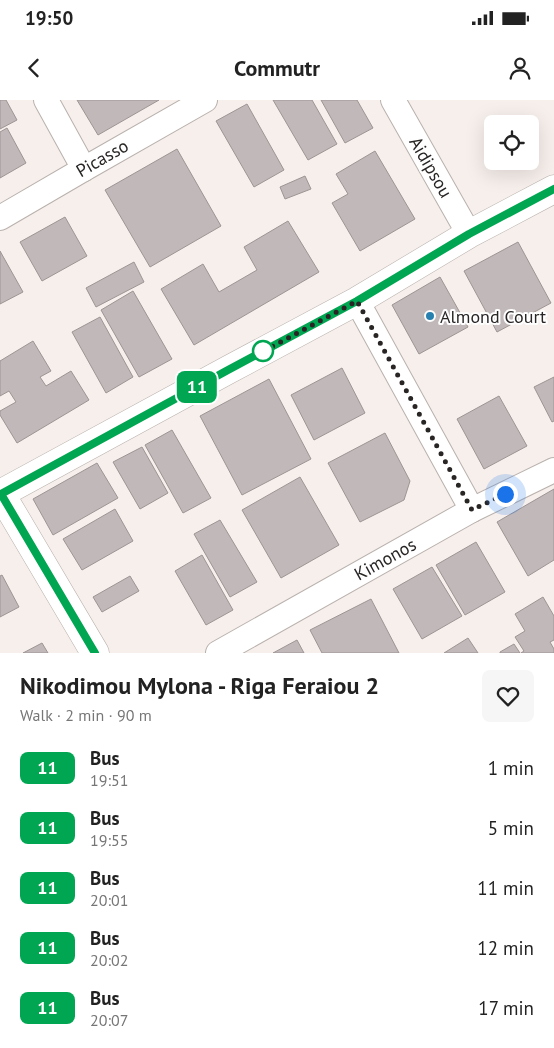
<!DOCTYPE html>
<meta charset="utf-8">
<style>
:root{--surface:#fff;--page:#f6f6f6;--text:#222;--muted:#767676}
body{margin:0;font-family:"PT Sans",sans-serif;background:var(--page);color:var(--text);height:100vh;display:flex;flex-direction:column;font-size:19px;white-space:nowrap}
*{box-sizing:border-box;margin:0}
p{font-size:16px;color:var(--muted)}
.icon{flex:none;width:28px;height:28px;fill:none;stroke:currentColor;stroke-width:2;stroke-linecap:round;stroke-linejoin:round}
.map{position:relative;height:553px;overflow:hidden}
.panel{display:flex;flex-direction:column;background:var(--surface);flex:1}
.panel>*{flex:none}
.badge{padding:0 10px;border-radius:8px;font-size:18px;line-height:32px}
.fabs{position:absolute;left:484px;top:15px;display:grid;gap:10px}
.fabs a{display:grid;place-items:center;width:55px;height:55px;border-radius:8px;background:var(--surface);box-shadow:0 5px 20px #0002;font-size:25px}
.you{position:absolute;width:25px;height:25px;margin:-12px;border:4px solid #fff;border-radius:50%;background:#1a73e8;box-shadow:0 0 0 8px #1a73e833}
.map>.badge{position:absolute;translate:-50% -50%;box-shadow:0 0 0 2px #fff}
.round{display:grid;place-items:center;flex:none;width:52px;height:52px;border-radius:8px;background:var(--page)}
.head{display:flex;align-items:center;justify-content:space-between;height:85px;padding:0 20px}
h1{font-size:24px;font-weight:700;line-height:38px}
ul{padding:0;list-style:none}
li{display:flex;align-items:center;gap:15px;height:60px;padding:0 20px}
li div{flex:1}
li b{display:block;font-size:19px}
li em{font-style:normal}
li .badge{min-width:55px;font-weight:700;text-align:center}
.status{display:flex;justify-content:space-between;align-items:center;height:35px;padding:0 25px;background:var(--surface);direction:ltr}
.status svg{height:14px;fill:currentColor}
header{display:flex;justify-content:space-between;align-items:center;height:65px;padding:0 20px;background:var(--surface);font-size:22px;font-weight:700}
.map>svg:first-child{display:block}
.building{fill:#c1b8b9;stroke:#9d9495}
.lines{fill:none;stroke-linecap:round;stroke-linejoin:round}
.street-casing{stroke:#b9b1ad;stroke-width:26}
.secondary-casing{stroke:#b9b1ad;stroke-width:29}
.street{stroke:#fff;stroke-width:24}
.secondary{stroke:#fff;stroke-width:28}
.line-casing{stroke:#fff;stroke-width:11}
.line{stroke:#00a651;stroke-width:8}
.walk{stroke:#282524;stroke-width:5;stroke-dasharray:0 9}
.poi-dot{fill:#2781af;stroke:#fefefe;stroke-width:2}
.stop-dot{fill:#fff;stroke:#00a651;stroke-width:2.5}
.labels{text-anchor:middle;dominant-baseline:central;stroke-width:4;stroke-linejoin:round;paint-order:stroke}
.street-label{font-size:18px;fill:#282524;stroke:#fefefe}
.poi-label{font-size:18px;fill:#282524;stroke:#fefefe;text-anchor:start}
</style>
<div class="status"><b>19:50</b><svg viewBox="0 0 49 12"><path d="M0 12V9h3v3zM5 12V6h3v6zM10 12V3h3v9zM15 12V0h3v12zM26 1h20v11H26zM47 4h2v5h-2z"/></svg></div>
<header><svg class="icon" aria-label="back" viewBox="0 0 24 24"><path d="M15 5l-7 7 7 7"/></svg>Commutr<svg class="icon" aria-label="person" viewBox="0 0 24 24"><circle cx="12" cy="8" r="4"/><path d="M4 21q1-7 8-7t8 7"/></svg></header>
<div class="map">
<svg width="554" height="553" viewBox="0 0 554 553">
<rect width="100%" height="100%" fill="#f7efeb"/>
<g class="building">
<path d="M 0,0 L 6,0 L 17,20 L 0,29 Z"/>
<path d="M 77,0 L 159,0 L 98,35 Z"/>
<path d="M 273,0 L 312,0 L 337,44 L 308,60 Z"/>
<path d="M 321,0 L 357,0 L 373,28 L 345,43 Z"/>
<path d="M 247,4 L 284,70 L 254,87 L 216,21 Z"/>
<path d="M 7,28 L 26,63 L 0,78 L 0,32 Z"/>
<path d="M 177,49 L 221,126 L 150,167 L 105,90 Z"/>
<path d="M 375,51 L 415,119 L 360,151 L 332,103 L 348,94 L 336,74 Z"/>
<path d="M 305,76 L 311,89 L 285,99 L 280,87 Z"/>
<path d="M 65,117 L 87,156 L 42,181 L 20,142 Z"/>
<path d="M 288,121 L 319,172 L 194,245 L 161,189 L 203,164 L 219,192 L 257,170 L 244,147 Z"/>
<path d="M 518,142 L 551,203 L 497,232 L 464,171 Z"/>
<path d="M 0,151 L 23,192 L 0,204 Z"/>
<path d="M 134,162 L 144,182 L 96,207 L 86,188 Z"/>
<path d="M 440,177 L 468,227 L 419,254 L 392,205 Z"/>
<path d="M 133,191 L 172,259 L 139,277 L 101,210 Z"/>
<path d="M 100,217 L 133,277 L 106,293 L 72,232 Z"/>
<path d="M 33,241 L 51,271 L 40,277 L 46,286 L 71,271 L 89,300 L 17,343 L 0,315 L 0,311 L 16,302 L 9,291 L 0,296 L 0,261 Z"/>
<path d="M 342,268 L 365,313 L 314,340 L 291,295 Z"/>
<path d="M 554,277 L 554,321 L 552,322 L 534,287 Z"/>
<path d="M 269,279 L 311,359 L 242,395 L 200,316 Z"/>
<path d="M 499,296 L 527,346 L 484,369 L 457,319 Z"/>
<path d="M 172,330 L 211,398 L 183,413 L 145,345 Z"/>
<path d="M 385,333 L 410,381 L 404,400 L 360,422 L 328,363 Z"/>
<path d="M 142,347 L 168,393 L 140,409 L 113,362 Z"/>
<path d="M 97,363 L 118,398 L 53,435 L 33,399 Z"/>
<path d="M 300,377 L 339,445 L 281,478 L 242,410 Z"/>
<path d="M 554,389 L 554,460 L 528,476 L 497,422 Z"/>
<path d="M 115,409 L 133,441 L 82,470 L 63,439 Z"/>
<path d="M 220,420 L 257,482 L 230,497 L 194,434 Z"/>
<path d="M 476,442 L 505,492 L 465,515 L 436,465 Z"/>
<path d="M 202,455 L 233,510 L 206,525 L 175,471 Z"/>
<path d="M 432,467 L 462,516 L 422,539 L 393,489 Z"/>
<path d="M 2,475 L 19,507 L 0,517 L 0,476 Z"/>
<path d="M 130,476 L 139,491 L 102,512 L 93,497 Z"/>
<path d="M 543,497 L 554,516 L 554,540 L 550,542 L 554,549 L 554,553 L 521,553 L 524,551 L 515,537 L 525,531 L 515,514 Z"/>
<path d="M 371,499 L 399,553 L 322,553 L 310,530 Z"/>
<path d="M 468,538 L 478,553 L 444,553 Z"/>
<path d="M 297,540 L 304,553 L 273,553 Z"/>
<path d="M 42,543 L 48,553 L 23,553 Z"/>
<path d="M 514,544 L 520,553 L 500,553 L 500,552 Z"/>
</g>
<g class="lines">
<g class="street-casing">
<g id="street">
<path d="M 46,0 L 84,69"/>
<path d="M 393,0 L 469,134"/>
<path d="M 0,118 L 84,69 L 205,0"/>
<path d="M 357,201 L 472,410"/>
<path d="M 218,553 L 472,410 L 554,370"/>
</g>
</g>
<g class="secondary-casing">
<g id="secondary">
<path d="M 0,394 L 228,270 L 357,201 L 469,134 L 554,89"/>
<path d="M 1,394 L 95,553"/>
</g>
</g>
<use href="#street" class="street"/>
<use href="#secondary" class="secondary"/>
</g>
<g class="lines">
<g class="line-casing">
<path id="line" d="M 95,553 L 1,394 L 228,270 L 357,201 L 469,134 L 554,89"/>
</g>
<use href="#line" class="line"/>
<path class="walk" d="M 263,251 L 260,253 L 357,201 L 472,410 L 505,394"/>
</g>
<circle class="poi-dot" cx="430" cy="216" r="5"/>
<circle class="stop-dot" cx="263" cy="251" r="10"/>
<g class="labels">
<g class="street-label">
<text transform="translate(102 58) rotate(-30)">Picasso</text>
<text transform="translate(431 67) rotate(60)">Aidipsou</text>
<text transform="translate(385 459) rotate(-29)">Kimonos</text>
</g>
<g class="poi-label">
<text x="440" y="216">Almond Court</text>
</g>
</g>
</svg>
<div class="fabs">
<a><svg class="icon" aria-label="locate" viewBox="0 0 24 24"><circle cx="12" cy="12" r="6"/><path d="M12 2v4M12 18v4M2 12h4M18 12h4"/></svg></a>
</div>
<div class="you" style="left:505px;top:394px"></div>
<b class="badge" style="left:197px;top:287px;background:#00a651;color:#fff">11</b>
</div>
<section class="panel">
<div class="head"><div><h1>Nikodimou Mylona - Riga Feraiou 2</h1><p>Walk · 2 min · 90 m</p></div><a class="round"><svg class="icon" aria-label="heart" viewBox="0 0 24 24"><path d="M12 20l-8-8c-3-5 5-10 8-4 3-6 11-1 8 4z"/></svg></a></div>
<ul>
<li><span class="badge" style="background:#00a651;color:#fff">11</span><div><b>Bus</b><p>19:51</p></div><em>1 min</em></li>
<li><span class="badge" style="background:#00a651;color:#fff">11</span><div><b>Bus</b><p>19:55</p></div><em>5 min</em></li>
<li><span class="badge" style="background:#00a651;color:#fff">11</span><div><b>Bus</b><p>20:01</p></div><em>11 min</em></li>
<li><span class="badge" style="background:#00a651;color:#fff">11</span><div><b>Bus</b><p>20:02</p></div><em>12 min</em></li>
<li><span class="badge" style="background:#00a651;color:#fff">11</span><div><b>Bus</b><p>20:07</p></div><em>17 min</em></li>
</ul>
</section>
